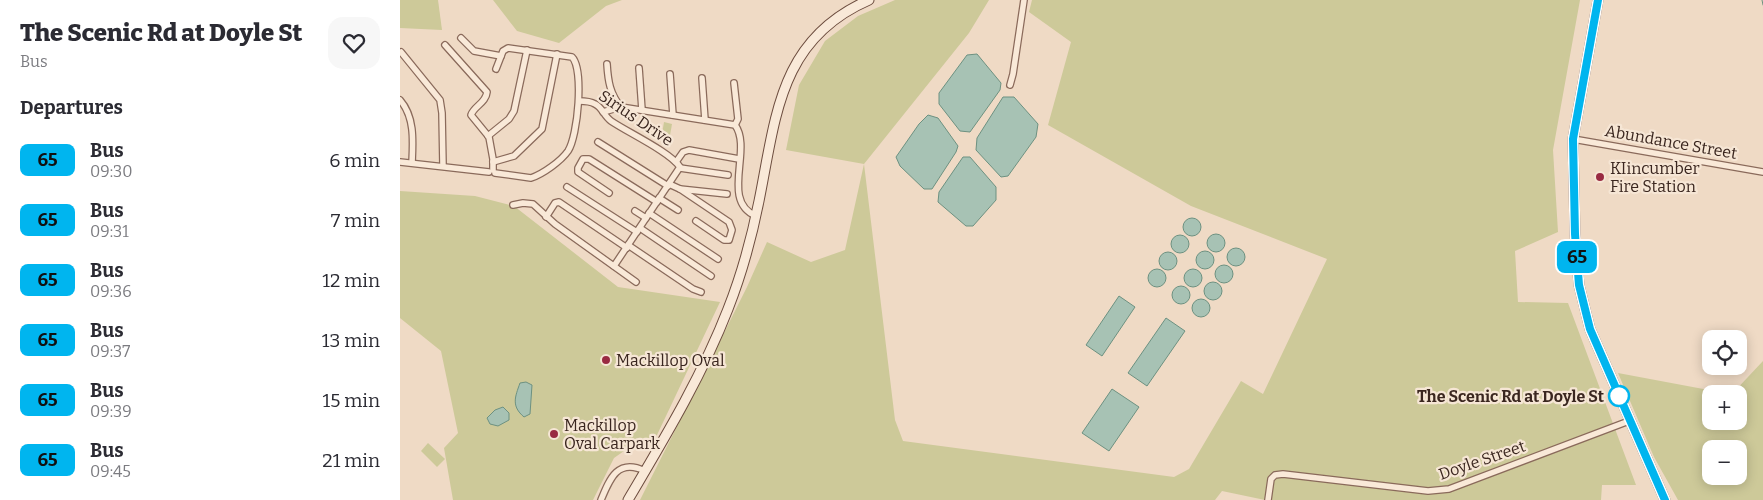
<!DOCTYPE html>
<meta charset="utf-8">
<style>
:root{--surface:#fff;--page:#f7f7f7;--text:#2b2b33;--muted:#7c7c81}
body{margin:0;font-family:Bitter,serif;background:var(--page);color:var(--text);height:100vh;display:flex;flex-direction:column;font-size:19px;white-space:nowrap}
*{box-sizing:border-box;margin:0}
p{font-size:16px;color:var(--muted)}
.icon{flex:none;width:28px;height:28px;fill:none;stroke:currentColor;stroke-width:2;stroke-linecap:round;stroke-linejoin:round}
.map{position:relative;flex:1;overflow:hidden}
.sheet{display:flex;flex-direction:column;background:var(--surface);width:400px}
.sheet>*{flex:none}
.badge{padding:0 10px;border-radius:8px;font-size:18px;line-height:32px}
.controls{position:absolute;left:1302px;top:330px;display:grid;gap:10px}
.controls a{display:grid;place-items:center;width:45px;height:45px;border-radius:10px;background:var(--surface);box-shadow:0 2px 12px #0003;font-size:25px}
.map>.badge{position:absolute;translate:-50% -50%;box-shadow:0 0 0 2px #fff}
h2{padding:0 20px;font-size:19px;line-height:45px}
.round{display:grid;place-items:center;flex:none;width:52px;height:52px;border-radius:15px;background:var(--page)}
.headline{display:flex;align-items:center;justify-content:space-between;height:85px;padding:0 20px}
h1{font-size:24px;font-weight:800;line-height:38px}
ul{padding:0;list-style:none}
li{display:flex;align-items:center;gap:15px;height:60px;padding:0 20px}
li div{flex:1}
li b{display:block;font-size:19px}
li em{font-style:normal}
li .badge{min-width:55px;font-weight:700;text-align:center}
main{display:flex;flex:1;min-height:0}
.map>svg:first-child{display:block}
.green{fill:#cdc999;fill-rule:evenodd}
.water{fill:#a7c2b4;stroke:#6d9181}
.lines{fill:none;stroke-linecap:round;stroke-linejoin:round}
.stream{stroke:#6d9181;stroke-width:1}
.minor-casing{stroke:#8a6a5b;stroke-width:8}
.secondary-casing{stroke:#6c4c3e;stroke-width:11}
.minor{stroke:#f9e9d8;stroke-width:5.5}
.secondary{stroke:#f9e9d8;stroke-width:9}
.line-casing{stroke:#fff;stroke-width:11}
.line{stroke:#00b5ef;stroke-width:8}
.poi-dot{fill:#992a42;stroke:#f6e6d5;stroke-width:2}
.stop-dot{fill:#fff;stroke:#00b5ef;stroke-width:2.5}
.labels{text-anchor:middle;dominant-baseline:central;stroke-width:4.5;stroke-linejoin:round;paint-order:stroke}
.street-label{font-size:16px;fill:#3a261f;stroke:#f6e6d5}
.poi-label{font-size:16px;fill:#3a261f;stroke:#f6e6d5;text-anchor:start}
.stop-label{font-size:16px;font-weight:bold;fill:#3a261f;stroke:#f6e6d5;text-anchor:end}
</style>
<main>
<section class="sheet">
<div class="headline"><div><h1>The Scenic Rd at Doyle St</h1><p>Bus</p></div><a class="round"><svg class="icon" aria-label="heart" viewBox="0 0 24 24"><path d="M12 20l-8-8c-3-5 5-10 8-4 3-6 11-1 8 4z"/></svg></a></div>
<h2>Departures</h2>
<ul>
<li><span class="badge" style="background:#00b5ef;color:#111">65</span><div><b>Bus</b><p>09:30</p></div><em>6 min</em></li>
<li><span class="badge" style="background:#00b5ef;color:#111">65</span><div><b>Bus</b><p>09:31</p></div><em>7 min</em></li>
<li><span class="badge" style="background:#00b5ef;color:#111">65</span><div><b>Bus</b><p>09:36</p></div><em>12 min</em></li>
<li><span class="badge" style="background:#00b5ef;color:#111">65</span><div><b>Bus</b><p>09:37</p></div><em>13 min</em></li>
<li><span class="badge" style="background:#00b5ef;color:#111">65</span><div><b>Bus</b><p>09:39</p></div><em>15 min</em></li>
<li><span class="badge" style="background:#00b5ef;color:#111">65</span><div><b>Bus</b><p>09:45</p></div><em>21 min</em></li>
</ul>
</section>
<div class="map">
<svg width="1363" height="500" viewBox="0 0 1363 500">
<rect width="100%" height="100%" fill="#efdac5"/>
<g class="green">
<path d="M 0,0 L 38,0 L 42,30 L 0,28 Z"/>
<path d="M 93,0 L 222,0 L 206,6 L 159,43 L 117,31 Z"/>
<path d="M 495,0 L 589,0 L 569,33 L 464,164 L 495,420 L 503,441 L 774,477 L 789,469 L 841,381 L 863,394 L 927,259 L 791,206 L 648,125 L 671,42 L 629,12 L 632,0 L 1180,0 L 1153,150 L 1158,232 L 1115,251 L 1118,302 L 1168,303 L 1236,485 L 1202,485 L 1201,500 L 865,500 L 822,491 L 815,500 L 240,500 L 347,287 L 367,242 L 411,262 L 445,250 L 464,164 L 386,150 L 399,85 L 425,41 L 458,16 Z"/>
<path d="M 264,122 L 272,124 L 269,141 L 261,140 Z"/>
<path d="M 0,191 L 75,196 L 114,206 L 218,287 L 320,302 L 257,435 L 224,451 L 214,458 L 193,500 L 53,500 L 44,448 L 58,433 L 41,351 L 0,318 Z"/>
<path d="M 1363,361 L 1363,500 L 1278,500 L 1254,457 L 1218,373 L 1330,394 L 1311,394 L 1311,421 L 1339,421 L 1339,394 L 1332,394 ZM 1311,449 L 1339,449 L 1339,476 L 1311,476 Z"/>
<path d="M 28,443 L 45,459 L 37,467 L 21,451 Z"/>
</g>
<g class="water">
<path d="M 577,54 L 601,83 L 600,90 L 570,132 L 560,131 L 539,104 L 539,93 L 567,55 Z"/>
<path d="M 603,97 L 614,97 L 638,124 L 636,137 L 608,176 L 601,177 L 576,150 L 577,138 Z"/>
<path d="M 528,115 L 538,118 L 558,146 L 556,152 L 532,189 L 524,189 L 500,166 L 496,157 L 519,124 Z"/>
<path d="M 563,157 L 570,157 L 596,187 L 596,200 L 573,226 L 566,226 L 538,202 L 539,192 Z"/>
<circle cx="792" cy="227" r="9"/>
<circle cx="816" cy="243" r="9"/>
<circle cx="780" cy="244" r="9"/>
<circle cx="836" cy="257" r="9"/>
<circle cx="805" cy="260" r="9"/>
<circle cx="768" cy="261" r="9"/>
<circle cx="824" cy="274" r="9"/>
<circle cx="757" cy="278" r="9"/>
<circle cx="793" cy="278" r="9"/>
<circle cx="813" cy="291" r="9"/>
<circle cx="781" cy="295" r="9"/>
<path d="M 719,296 L 735,307 L 702,356 L 686,345 Z"/>
<circle cx="801" cy="308" r="9"/>
<path d="M 766,318 L 785,331 L 747,386 L 728,373 Z"/>
<path d="M 126,382 L 132,385 L 130,414 L 124,417 C 111,406 115,397 120,383 Z"/>
<path d="M 712,389 L 739,407 L 709,451 L 682,433 Z"/>
<path d="M 103,407 L 109,413 L 109,420 L 98,426 L 90,424 L 87,418 L 95,410 Z"/>
</g>
<g class="lines">
<path class="stream" d="M 1362,0 L 1363,5"/>
<g class="minor-casing">
<g id="minor">
<path d="M 61,38 L 74,51 L 101,56"/>
<path d="M 45,45 L 87,92 C 86,103 74,106 71,115 L 89,137 L 93,159 L 93,170"/>
<path d="M 1,52 L 40,100 L 42,113 L 43,166"/>
<path d="M 207,64 C 208,81 210,94 221,107"/>
<path d="M 239,68 L 242,110"/>
<path d="M 270,74 L 273,115"/>
<path d="M 302,78 L 305,120"/>
<path d="M 334,83 L 338,119 L 335,125"/>
<path d="M 610,85 L 613,74 L 624,0"/>
<path d="M 0,100 C 15,117 13,142 12,163"/>
<path d="M 179,101 C 184,101 190,101 195,104 C 202,107 204,116 211,121 C 227,132 270,152 280,167 L 214,266"/>
<path d="M 203,112 L 221,107 L 335,125 C 353,149 320,201 356,216"/>
<path d="M 88,136 L 109,119 L 114,111 L 127,50"/>
<path d="M 1173,139 L 1363,172"/>
<path d="M 198,142 L 268,186"/>
<path d="M 0,162 L 89,172"/>
<path d="M 93,162 L 114,156 L 142,129 L 157,54"/>
<path d="M 276,162 L 283,152 L 289,150 L 339,159"/>
<path d="M 280,168 L 328,175"/>
<path d="M 95,173 L 131,178 C 143,174 161,161 168,151 C 178,136 184,69 172,57 L 108,48 L 103,51 L 96,69"/>
<path d="M 269,184 L 280,189 L 329,222 L 332,230 L 329,240 L 324,240 L 296,221"/>
<path d="M 167,187 L 237,232"/>
<path d="M 280,189 L 327,194"/>
<path d="M 209,193 L 178,172 L 178,168 L 183,159 L 189,159 L 257,202"/>
<path d="M 259,198 L 278,210"/>
<path d="M 113,205 L 123,203 L 133,204 L 155,224 L 236,282"/>
<path d="M 235,211 L 246,218"/>
<path d="M 249,213 L 318,259"/>
<path d="M 146,217 L 155,203 L 159,202 L 227,248"/>
<path d="M 240,228 L 311,276"/>
<path d="M 228,245 L 293,289 L 301,292"/>
<path d="M 201,500 C 210,478 218,458 245,471"/>
<path d="M 868,500 L 871,479 L 875,475 L 883,474 L 1028,491 L 1049,489 L 1229,421"/>
</g>
</g>
<g class="secondary-casing">
<g id="secondary">
<path d="M 1198,0 L 1173,139 L 1175,234 L 1179,285 L 1190,329 L 1265,500"/>
<path d="M 228,500 C 264,439 302,376 328,309 C 341,276 352,236 359,201 C 376,117 379,39 469,0"/>
</g>
</g>
<use href="#minor" class="minor"/>
<use href="#secondary" class="secondary"/>
</g>
<g class="lines">
<g class="line-casing">
<path id="line" d="M 1198,0 L 1173,139 L 1175,234 L 1179,285 L 1190,329 L 1265,500"/>
</g>
<use href="#line" class="line"/>
</g>
<g class="poi-dot">
<circle cx="1200" cy="177" r="5"/>
<circle cx="206" cy="360" r="5"/>
<circle cx="154" cy="434" r="5"/>
</g>
<circle class="stop-dot" cx="1219" cy="396" r="10"/>
<g class="labels">
<g class="street-label">
<text transform="translate(236 118) rotate(34)">Sirius Drive</text>
<text transform="translate(1271 142) rotate(10)">Abundance Street</text>
<text transform="translate(1082 460) rotate(-19)">Doyle Street</text>
</g>
<g class="poi-label">
<text x="1210" y="168">KIincumber<tspan x="1210" dy="18">Fire Station</tspan></text>
<text x="216" y="360">Mackillop Oval</text>
<text x="164" y="425">Mackillop<tspan x="164" dy="18">Oval Carpark</tspan></text>
</g>
<g class="stop-label">
<text x="1204" y="396">The Scenic Rd at Doyle St</text>
</g>
</g>
</svg>
<div class="controls">
<a><svg class="icon" aria-label="locate" viewBox="0 0 24 24"><circle cx="12" cy="12" r="6"/><path d="M12 2v4M12 18v4M2 12h4M18 12h4"/></svg></a>
<a>+</a>
<a>−</a>
</div>
<b class="badge" style="left:1177px;top:257px;background:#00b5ef;color:#111">65</b>
</div>
</main>
